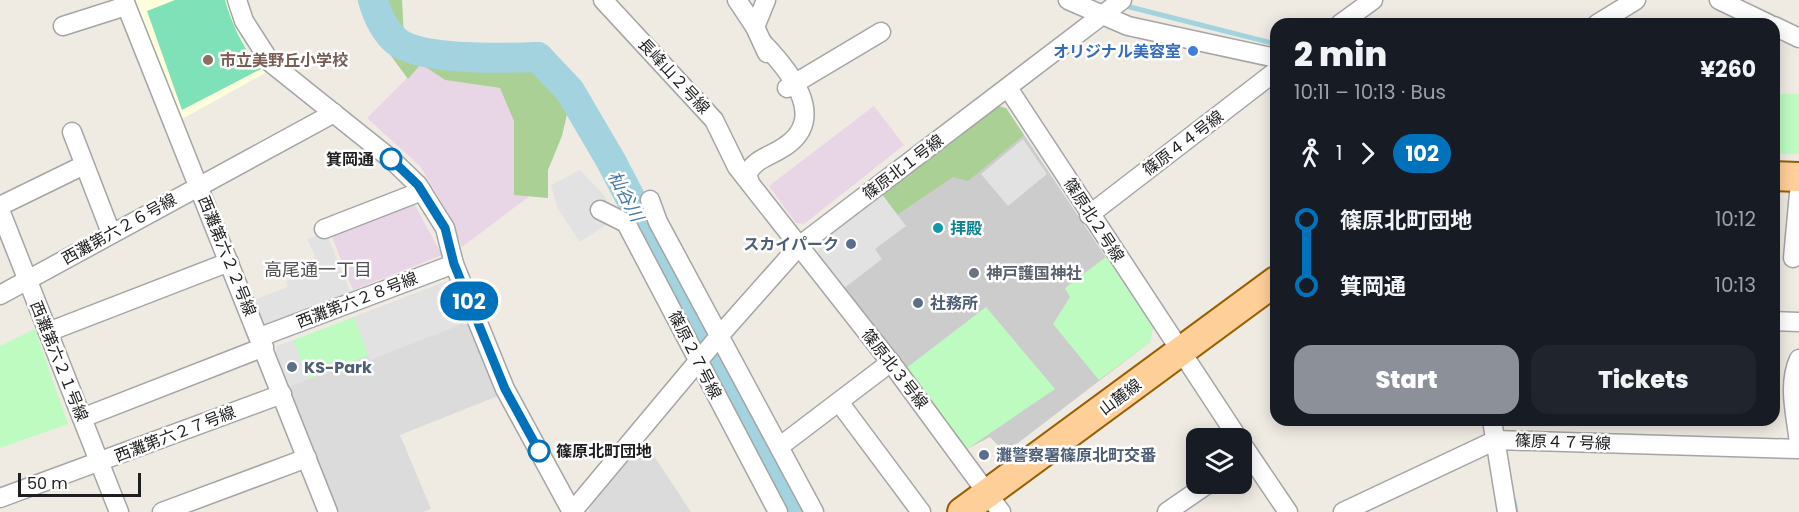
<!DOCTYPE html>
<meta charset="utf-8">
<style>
:root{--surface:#171b24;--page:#20242c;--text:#f1f3f6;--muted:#9ea1a6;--accent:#8c9099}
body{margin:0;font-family:Poppins,"Noto Sans JP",sans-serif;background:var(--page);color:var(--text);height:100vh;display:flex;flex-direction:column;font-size:22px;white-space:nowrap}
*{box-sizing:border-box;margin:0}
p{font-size:20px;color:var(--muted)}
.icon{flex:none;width:33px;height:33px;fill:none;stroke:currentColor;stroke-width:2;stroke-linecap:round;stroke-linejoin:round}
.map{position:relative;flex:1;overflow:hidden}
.panel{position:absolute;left:1270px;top:18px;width:510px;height:408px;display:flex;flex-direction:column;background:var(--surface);border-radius:18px;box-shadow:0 3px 15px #0003}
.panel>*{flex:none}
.badge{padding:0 12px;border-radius:20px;font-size:21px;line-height:39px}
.fabs{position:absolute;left:1186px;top:428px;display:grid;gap:12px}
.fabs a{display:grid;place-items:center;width:66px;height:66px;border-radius:12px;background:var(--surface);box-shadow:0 3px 15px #0003;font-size:30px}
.scale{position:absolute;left:18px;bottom:15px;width:123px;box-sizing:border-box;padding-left:6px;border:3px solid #1e1e1e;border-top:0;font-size:16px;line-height:21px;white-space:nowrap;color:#1e1e1e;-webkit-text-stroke:4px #fff;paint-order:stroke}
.map>.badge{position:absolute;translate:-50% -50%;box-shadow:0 0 0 3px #fff}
.legs{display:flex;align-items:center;gap:9px;height:66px;padding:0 24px;font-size:20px}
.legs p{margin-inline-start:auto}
.overview{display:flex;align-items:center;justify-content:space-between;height:102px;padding:0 24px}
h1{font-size:33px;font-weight:800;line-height:45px}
.primary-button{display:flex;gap:12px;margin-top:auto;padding:12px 24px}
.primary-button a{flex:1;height:69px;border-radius:18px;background:var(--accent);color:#fff;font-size:24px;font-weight:800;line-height:69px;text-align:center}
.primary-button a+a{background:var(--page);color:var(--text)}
ul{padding:0 24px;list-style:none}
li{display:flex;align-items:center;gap:21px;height:66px;font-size:22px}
li i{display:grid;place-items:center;width:9px;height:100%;margin:0 8px;background:currentColor}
li i::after{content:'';width:15px;height:15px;margin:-8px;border:4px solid;border-radius:50%;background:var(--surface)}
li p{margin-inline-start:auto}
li:first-child i{background:linear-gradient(#0000 50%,currentColor 0)}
li:last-child i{background:linear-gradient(currentColor 50%,#0000 0)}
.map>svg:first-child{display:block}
.residential{fill:#dcdbdb}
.industrial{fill:#e8d5e6}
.education{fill:#fffedc}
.religious{fill:#ccc}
.forest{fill:#aad096}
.park{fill:#befbc1}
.pitch{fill:#7ee1b7}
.parking{fill:#e2e2e2}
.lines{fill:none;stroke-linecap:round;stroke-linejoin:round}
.stream{stroke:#a2d3de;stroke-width:5}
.river{stroke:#a2d3de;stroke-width:30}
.minor-casing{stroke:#a5a5a5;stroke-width:21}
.primary-casing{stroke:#975f00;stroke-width:32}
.minor{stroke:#fff;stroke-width:18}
.primary{stroke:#ffcf99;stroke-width:28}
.line-1-casing{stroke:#fff;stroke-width:14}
.line-1{stroke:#0072bc;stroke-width:9}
.shop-dot{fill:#3f7fe0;stroke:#fff;stroke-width:2}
.education-dot{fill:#8d6e63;stroke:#fff;stroke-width:2}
.stop-1-dot{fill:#fff;stroke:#0072bc;stroke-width:3}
.culture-dot{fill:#0f9aa8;stroke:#fff;stroke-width:2}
.service-dot{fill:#5c6f8a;stroke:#fff;stroke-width:2}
.worship-dot{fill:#6b7280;stroke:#fff;stroke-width:2}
.labels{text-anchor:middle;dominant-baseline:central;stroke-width:5;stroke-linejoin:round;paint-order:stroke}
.shop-label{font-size:16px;font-weight:bold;fill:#366cbe;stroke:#fff;text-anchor:end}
.education-label{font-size:16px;font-weight:bold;fill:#785e54;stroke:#fff;text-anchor:start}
.street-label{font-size:16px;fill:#1e1e1e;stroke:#fff}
.stop-label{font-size:16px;font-weight:bold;fill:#1e1e1e;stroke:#fff;text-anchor:end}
.culture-label{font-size:16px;font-weight:bold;fill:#0d838f;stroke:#fff;text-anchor:start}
.service-label{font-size:16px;font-weight:bold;fill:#4e5e75;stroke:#fff;text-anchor:start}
.worship-label{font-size:16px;font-weight:bold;fill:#5b616d;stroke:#fff;text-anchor:start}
.water-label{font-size:18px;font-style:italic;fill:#447aa8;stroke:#fff}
.neighbourhood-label{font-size:18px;fill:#515151;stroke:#fff}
</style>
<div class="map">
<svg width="1799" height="512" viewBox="0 0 1799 512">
<rect width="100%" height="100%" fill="#efebe3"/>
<g class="residential">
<path d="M 450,280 L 498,396 L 400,435 L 431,509 L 423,512 L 339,512 L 287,387 L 368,355 L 354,317 Z"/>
<path d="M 644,441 L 691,512 L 589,512 L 591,504 Z"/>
</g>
<g class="industrial">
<path d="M 421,64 L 445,80 L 500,88 L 529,126 L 531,195 L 462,247 L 450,216 L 420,166 L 367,118 Z"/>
<path d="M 874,106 L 904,145 L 804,224 L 796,223 L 769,186 Z"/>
<path d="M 412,200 L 442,255 L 353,290 L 330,232 Z"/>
</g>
<path class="education" d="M 135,0 L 228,0 L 236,27 L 246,48 L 267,72 L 182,119 Z"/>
<path class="religious" d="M 1006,108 L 1153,328 L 1150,342 L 1005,453 L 990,437 L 967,449 L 817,255 Z"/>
<g class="forest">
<path d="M 358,0 L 402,0 L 404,36 L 411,57 L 444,64 L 475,48 L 520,47 L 546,65 L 568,110 L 562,136 L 548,170 L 548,198 L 514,195 L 514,121 L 500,88 L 445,80 L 421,64 L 408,79 L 364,19 Z"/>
<path d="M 995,105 L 1006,108 L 1024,135 L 968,181 L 953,177 L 897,215 L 881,193 Z"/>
</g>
<g class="park">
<path d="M 1778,94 L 1799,94 L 1799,154 L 1780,154 Z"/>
<path d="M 1106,257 L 1153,328 L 1150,342 L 1099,380 L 1053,324 L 1070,297 L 1065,288 Z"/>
<path d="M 986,307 L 1055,389 L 967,449 L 905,369 Z"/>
<path d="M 354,317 L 369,355 L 309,379 L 293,340 Z"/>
<path d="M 35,329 L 68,424 L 0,448 L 0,346 Z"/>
</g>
<path class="pitch" d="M 175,0 L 225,0 C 233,27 243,48 261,69 L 182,110 L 147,11 Z"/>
<g class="parking">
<path d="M 1023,139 L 1047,174 L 1008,206 L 981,174 Z"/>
<path d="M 580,170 L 604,195 L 615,219 L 580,242 L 558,209 L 551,185 Z"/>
<path d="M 881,193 L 906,226 L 875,249 L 882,259 L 843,289 L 817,255 L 821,239 Z"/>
<path d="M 326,232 L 352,296 L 265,329 L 253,300 L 288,287 L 286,281 L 308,272 L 315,255 L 307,239 Z"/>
<path d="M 443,283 L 460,325 L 370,360 L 354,317 Z"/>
<path d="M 293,340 L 309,379 L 287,387 L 275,354 L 277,346 Z"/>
</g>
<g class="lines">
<g class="stream">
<path d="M 1122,5 L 1276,44"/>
<path d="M 1514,501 L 1516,512"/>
</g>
<path class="river" d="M 373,0 C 377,14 384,30 395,40 C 418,61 506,58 538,57 L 570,91 L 611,161 L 794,512"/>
<g class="minor-casing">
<g id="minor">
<path d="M 124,0 L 328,512"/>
<path d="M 237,0 L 244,21 L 271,63 L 391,159 L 418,185 L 445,228 L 454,264 L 505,389 L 572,512"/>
<path d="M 603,0 L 714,120 L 737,167 L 895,368 L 1001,512"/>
<path d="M 737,0 L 755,27 L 767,53"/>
<path d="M 1068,0 L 1128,26 L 1276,58"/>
<path d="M 1719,0 L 1769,24"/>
<path d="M 1340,24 L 1373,0"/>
<path d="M 1597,24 L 1636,0"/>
<path d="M 63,26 L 126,6"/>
<path d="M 1774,26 L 1799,38"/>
<path d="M 755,27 L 766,0"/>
<path d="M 787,88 L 881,32"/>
<path d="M 1008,88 L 1238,438"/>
<path d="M 72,132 L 111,233"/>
<path d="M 750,183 L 747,174 C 756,158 769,157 784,147 C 830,118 788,69 762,42"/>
<path d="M 650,200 L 658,222 L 814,512"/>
<path d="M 0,206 L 84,165"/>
<path d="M 0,210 L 119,512"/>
<path d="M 600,210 L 626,223 L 778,512"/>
<path d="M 1089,215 L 1276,71"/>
<path d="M 324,229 L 422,191"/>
<path d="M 1793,258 L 1799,193"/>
<path d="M 0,295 L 334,113"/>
<path d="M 1774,321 L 1799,322"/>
<path d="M 48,332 L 229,262"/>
<path d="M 260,337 L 454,264"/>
<path d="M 1799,359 C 1787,385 1796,415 1799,443"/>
<path d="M 839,402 L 921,512"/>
<path d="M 82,418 L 264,347"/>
<path d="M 1492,420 L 1507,512"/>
<path d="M 1242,444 L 1288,512"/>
<path d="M 779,447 L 891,362"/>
<path d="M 0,498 L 282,394"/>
<path d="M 162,512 L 307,458"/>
<path d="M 572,512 L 720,335 L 799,246 L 1122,0"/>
<path d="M 1167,512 L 1209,483"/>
<path d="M 1343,512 L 1496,440 L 1799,449"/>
</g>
</g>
<g class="primary-casing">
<g id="primary">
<path d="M 1774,176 L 1799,177"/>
<path d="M 962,512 L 1276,281"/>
</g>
</g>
<use href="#minor" class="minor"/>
<use href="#primary" class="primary"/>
</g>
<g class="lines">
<g class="line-1-casing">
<path id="line-1" d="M 391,159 L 418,185 L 445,228 L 454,264 L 505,389 L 539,451"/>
</g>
<use href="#line-1" class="line-1"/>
</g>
<circle class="shop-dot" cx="1193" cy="51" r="6"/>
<circle class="education-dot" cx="208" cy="60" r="6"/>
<g class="stop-1-dot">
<circle cx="391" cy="159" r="10"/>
<circle cx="539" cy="451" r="10"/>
</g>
<circle class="culture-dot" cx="938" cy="228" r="6"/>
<g class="service-dot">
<circle cx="851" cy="244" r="6"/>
<circle cx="918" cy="303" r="6"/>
<circle cx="292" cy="367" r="6"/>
<circle cx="984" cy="455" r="6"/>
</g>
<circle class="worship-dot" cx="974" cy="273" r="6"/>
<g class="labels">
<g class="shop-label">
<text x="1181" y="51">オリジナル美容室</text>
</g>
<g class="education-label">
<text x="220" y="60">市立美野丘小学校</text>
</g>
<g class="street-label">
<text transform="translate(674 76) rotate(47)">長峰山２号線</text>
<text transform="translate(1183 143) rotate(-37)">篠原４４号線</text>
<text transform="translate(903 167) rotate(-37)">篠原北１号線</text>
<text transform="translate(1094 220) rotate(57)">篠原北２号線</text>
<text transform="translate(119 229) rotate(-29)">西灘第六２６号線</text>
<text transform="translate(227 256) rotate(68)">西灘第六２２号線</text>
<text transform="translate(357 300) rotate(-21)">西灘第六２８号線</text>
<text transform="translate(695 355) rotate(63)">篠原２７号線</text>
<text transform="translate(59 361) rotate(68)">西灘第六２１号線</text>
<text transform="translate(895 369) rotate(52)">篠原北３号線</text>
<text transform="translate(1120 397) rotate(-37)">山麓線</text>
<text transform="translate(175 434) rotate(-21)">西灘第六２７号線</text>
<text transform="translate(1563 442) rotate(2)">篠原４７号線</text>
</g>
<g class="stop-label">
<text x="374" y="159">箕岡通</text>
<text x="556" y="451" text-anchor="start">篠原北町団地</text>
</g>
<g class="culture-label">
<text x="950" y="228">拝殿</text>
</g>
<g class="service-label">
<text x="839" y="244" text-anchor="end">スカイパーク</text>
<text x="930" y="303">社務所</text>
<text x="304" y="367">KS-Park</text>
<text x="996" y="455">灘警察署篠原北町交番</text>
</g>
<g class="worship-label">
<text x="986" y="273">神戸護国神社</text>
</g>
<g class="water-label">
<text transform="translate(626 196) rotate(62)">杣谷川</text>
</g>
<g class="neighbourhood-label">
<text x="318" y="269">高尾通一丁目</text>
</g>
</g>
</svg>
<div class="fabs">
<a><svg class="icon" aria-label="layers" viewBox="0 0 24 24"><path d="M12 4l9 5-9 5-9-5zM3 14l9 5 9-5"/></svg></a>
</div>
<div class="scale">50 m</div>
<b class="badge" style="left:469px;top:301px;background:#0072bc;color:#fff">102</b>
<section class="panel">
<div class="overview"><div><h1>2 min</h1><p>10:11 – 10:13 · Bus</p></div><b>¥260</b></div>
<div class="legs"><svg class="icon" aria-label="walk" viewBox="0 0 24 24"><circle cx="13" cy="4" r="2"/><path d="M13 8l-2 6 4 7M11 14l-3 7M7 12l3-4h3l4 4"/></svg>1<svg class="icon" aria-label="forward" viewBox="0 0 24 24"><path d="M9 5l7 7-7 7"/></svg><b class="badge" style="background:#0072bc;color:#fff">102</b></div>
<ul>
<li><i style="color:#0072bc"></i><b>篠原北町団地</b><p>10:12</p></li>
<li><i style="color:#0072bc"></i><b>箕岡通</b><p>10:13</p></li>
</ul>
<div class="primary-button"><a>Start</a><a>Tickets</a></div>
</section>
</div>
